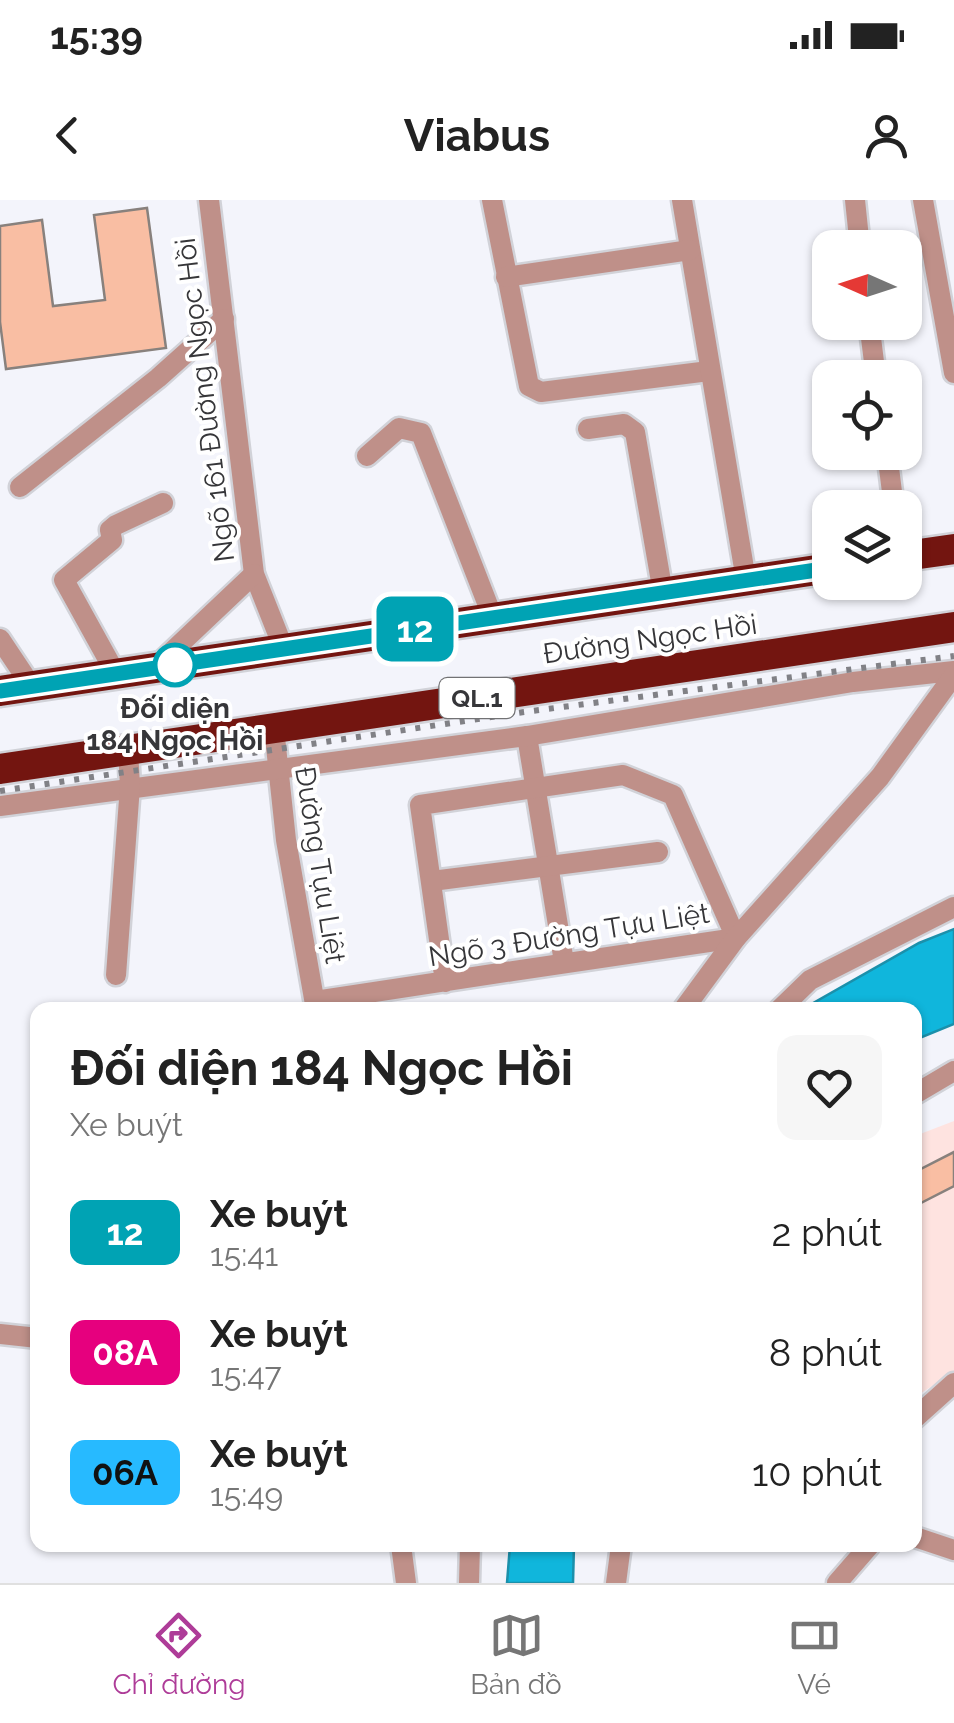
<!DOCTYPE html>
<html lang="vi">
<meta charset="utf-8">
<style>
:root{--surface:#fff;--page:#f6f6f6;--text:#222;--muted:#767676;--line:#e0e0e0;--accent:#ae3c98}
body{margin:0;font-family:Raleway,sans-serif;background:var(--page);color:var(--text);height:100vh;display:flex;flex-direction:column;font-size:38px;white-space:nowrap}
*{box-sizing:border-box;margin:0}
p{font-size:32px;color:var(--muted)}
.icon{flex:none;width:55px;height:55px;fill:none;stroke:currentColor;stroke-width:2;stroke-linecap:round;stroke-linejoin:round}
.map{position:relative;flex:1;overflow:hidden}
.drawer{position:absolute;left:30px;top:802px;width:892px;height:550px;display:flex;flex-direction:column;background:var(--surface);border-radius:20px;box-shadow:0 2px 8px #0004}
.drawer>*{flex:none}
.badge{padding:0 20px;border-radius:15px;font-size:35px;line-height:65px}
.needle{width:65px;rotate:273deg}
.tools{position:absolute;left:812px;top:30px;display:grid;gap:20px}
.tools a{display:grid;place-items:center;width:110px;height:110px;border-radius:20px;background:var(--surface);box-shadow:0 2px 8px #0004;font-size:50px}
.map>.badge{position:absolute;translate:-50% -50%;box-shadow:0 0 0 5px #fff}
.round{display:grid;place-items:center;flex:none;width:105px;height:105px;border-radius:20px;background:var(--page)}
.head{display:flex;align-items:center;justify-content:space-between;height:170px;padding:0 40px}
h1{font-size:48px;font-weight:700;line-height:75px}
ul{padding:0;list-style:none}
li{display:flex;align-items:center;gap:30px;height:120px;padding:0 40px}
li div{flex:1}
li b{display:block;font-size:38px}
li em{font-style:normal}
li .badge{min-width:110px;font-weight:700;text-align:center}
.status{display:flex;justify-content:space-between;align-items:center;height:70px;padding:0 50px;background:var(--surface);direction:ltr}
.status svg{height:28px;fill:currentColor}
header{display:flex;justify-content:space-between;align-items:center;height:130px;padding:0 40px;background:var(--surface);font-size:45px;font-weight:700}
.menu{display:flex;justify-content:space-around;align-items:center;height:140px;border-top:2px solid var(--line);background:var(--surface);font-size:28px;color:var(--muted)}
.menu a{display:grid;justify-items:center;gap:5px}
.menu .current{color:var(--accent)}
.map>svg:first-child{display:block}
.education{fill:#fee3e0}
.water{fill:#10b6dc;stroke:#1b90ab;stroke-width:2.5}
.building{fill:#f9bea3;stroke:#88817d;stroke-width:2.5}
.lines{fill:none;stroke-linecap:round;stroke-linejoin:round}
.minor-casing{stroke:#d1d2d8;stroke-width:25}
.highway-casing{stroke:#d1d2d8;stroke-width:35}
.minor{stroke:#bf9089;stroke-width:20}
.highway{stroke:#731510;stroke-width:30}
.rail{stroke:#818186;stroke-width:6;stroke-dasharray:5 10;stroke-linecap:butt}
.line-casing{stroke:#fff;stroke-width:22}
.line{stroke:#00a3b4;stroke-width:15}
.stop-dot{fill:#fff;stroke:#00a3b4;stroke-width:5}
.labels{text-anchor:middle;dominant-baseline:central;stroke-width:8;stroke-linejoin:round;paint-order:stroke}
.shield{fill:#fff;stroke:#727274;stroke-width:2.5}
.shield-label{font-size:25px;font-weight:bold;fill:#363639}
.street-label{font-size:28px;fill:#363639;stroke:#fff}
.stop-label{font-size:28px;font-weight:bold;fill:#363639;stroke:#fff}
</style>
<div class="status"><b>15:39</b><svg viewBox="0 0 49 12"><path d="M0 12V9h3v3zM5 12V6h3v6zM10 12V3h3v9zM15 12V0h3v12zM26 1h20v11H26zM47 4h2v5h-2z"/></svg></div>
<header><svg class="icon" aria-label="back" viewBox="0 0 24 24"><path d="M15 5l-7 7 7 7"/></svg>Viabus<svg class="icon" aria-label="person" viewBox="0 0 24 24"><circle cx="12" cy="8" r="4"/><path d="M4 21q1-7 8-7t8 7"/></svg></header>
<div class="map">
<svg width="954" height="1383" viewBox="0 0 954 1383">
<rect width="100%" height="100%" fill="#f3f4fb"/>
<path class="education" d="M 954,921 L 954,1172 L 915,1197 L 915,936 Z"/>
<g class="water">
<path d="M 954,729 L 954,824 L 915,840 L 915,810 L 801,810 L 919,743 Z"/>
<path d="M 510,1345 L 574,1345 L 573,1383 L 507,1383 Z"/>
</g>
<g class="building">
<path d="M 147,8 L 166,148 L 6,169 L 0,122 L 0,26 L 42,20 L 53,106 L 105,100 L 94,15 Z"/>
<path d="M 954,952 L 954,986 L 915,1006 L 915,972 Z"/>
</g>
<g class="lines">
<g class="minor-casing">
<g id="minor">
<path d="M 209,0 L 254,374 L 283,447"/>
<path d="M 492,0 L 529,186 L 541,192 L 709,171"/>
<path d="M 682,0 L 746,380"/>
<path d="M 855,0 L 860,48"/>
<path d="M 923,0 L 954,173"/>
<path d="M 506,77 L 690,50"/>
<path d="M 869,122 L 876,178"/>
<path d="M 588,229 L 624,224 L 635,232 L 663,393"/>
<path d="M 887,252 L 894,308"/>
<path d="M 367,256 L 399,228 L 421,233 L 493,418"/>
<path d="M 20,287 L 158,178 L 224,119"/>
<path d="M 0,439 L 32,487"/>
<path d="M 151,465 L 162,461 L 254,374"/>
<path d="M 116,474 L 64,380 L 112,340 L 110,330 L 116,325 L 163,303"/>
<path d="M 274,528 L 286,640 L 316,810"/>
<path d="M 527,536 L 564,762"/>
<path d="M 0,606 L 527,536 L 853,482 L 954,471"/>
<path d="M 432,681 L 658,652"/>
<path d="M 116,775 L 130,586 L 128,550"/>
<path d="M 315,801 C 455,780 596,758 736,738 L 673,595 L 623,575 L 420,605 L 445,782"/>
<path d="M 683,810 L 736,738 L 880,577 L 954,475"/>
<path d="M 779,810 L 810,780 L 954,707"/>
<path d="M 915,894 L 954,871"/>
<path d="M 0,1134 L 38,1138"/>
<path d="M 915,1218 L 954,1183"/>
<path d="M 915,1337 L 954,1350"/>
<path d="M 401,1345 L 406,1383"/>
<path d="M 469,1383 L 470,1345"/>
<path d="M 616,1383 L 621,1345"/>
<path d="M 837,1383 L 870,1345"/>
</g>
</g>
<g class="highway-casing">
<g id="highway">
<path d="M 905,356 L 954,349"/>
<path d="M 0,491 L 830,368"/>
<path d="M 0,569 L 954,427"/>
</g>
</g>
<use href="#minor" class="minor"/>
<use href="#highway" class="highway"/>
<path class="rail" d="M 0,591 L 524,512 L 954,456"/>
</g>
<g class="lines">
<g class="line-casing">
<path id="line" d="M 0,491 L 830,368"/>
</g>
<use href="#line" class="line"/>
</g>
<circle class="stop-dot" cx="175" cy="465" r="20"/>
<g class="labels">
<rect class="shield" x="439.5" y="478" width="75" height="40" rx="8"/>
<g class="shield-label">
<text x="477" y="498">QL.1</text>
</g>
<g class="street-label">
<text transform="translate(205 200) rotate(-97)">Ngõ 161 Đường Ngọc Hồi</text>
<text transform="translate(650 439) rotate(-8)">Đường Ngọc Hồi</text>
<text transform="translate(320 665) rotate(81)">Đường Tựu Liệt</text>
<text transform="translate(569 735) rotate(-9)">Ngõ 3 Đường Tựu Liệt</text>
</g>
<g class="stop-label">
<text x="175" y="508">Đối diện<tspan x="175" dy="32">184 Ngọc Hồi</tspan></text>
</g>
</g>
</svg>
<div class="tools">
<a><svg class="needle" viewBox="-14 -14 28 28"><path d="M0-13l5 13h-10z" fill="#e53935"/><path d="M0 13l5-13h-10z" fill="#767676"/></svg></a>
<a><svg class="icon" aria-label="locate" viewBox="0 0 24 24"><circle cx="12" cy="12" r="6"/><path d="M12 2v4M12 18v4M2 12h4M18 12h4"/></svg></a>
<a><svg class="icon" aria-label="layers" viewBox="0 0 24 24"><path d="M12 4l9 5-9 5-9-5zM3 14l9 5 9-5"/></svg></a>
</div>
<b class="badge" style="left:415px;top:429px;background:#00a3b4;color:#fff">12</b>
<section class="drawer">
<div class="head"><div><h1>Đối diện 184 Ngọc Hồi</h1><p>Xe buýt</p></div><a class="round"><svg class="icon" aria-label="heart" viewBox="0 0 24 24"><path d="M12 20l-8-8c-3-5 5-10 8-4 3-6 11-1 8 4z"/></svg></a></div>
<ul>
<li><span class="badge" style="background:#00a3b4;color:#fff">12</span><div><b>Xe buýt</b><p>15:41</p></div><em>2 phút</em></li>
<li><span class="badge" style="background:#e6007e;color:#fff">08A</span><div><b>Xe buýt</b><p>15:47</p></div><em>8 phút</em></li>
<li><span class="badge" style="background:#27baff;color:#111">06A</span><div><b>Xe buýt</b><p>15:49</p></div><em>10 phút</em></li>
</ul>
</section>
</div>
<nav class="menu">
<a class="current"><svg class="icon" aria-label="directions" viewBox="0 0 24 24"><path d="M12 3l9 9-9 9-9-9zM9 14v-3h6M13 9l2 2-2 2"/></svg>Chỉ đường</a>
<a><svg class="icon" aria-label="map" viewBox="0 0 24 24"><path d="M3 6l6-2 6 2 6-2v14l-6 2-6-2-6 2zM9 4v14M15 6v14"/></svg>Bản đồ</a>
<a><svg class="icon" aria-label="tickets" viewBox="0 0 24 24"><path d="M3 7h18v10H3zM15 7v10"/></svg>Vé</a>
</nav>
